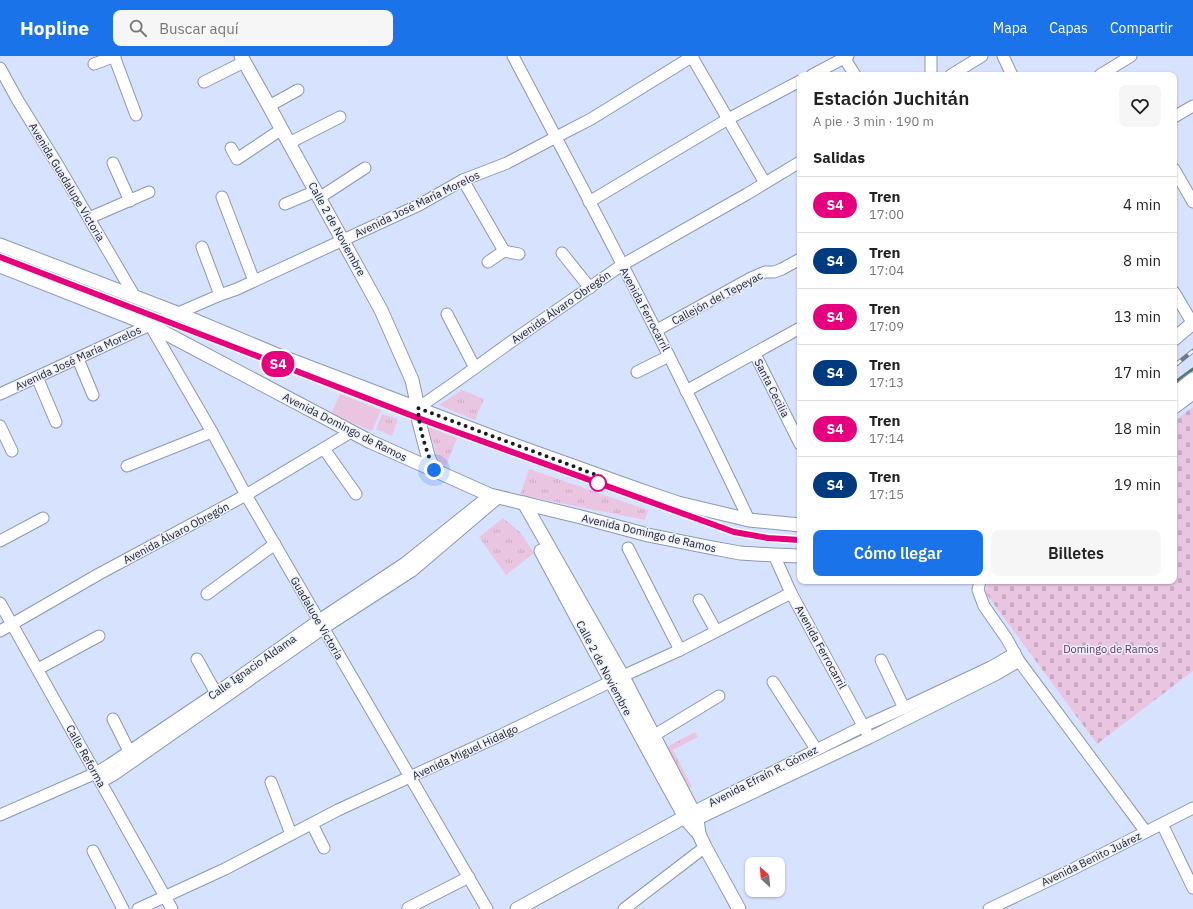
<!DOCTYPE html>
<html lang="es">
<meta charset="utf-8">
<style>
:root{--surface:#fff;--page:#f6f6f6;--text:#222;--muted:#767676;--line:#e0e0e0;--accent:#1a73e8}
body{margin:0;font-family:"IBM Plex Sans",sans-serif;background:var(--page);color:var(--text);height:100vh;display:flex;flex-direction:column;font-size:15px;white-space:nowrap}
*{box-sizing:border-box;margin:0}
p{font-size:13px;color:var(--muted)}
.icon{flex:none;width:22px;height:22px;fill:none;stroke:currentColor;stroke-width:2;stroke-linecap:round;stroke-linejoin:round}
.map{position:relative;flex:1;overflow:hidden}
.panel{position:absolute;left:797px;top:16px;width:380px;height:512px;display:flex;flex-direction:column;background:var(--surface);border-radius:8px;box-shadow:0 1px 3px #0004}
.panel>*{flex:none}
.badge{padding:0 8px;border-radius:13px;font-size:14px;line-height:26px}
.needle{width:26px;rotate:334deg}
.controls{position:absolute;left:745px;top:801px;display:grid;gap:8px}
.controls a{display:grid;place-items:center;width:40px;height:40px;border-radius:8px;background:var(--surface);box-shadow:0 1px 3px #0004;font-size:20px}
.you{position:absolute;width:20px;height:20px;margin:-10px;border:3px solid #fff;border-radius:50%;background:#1a73e8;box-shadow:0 0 0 6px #1a73e833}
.map>.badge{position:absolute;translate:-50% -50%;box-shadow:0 0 0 2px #fff}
h2{padding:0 16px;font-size:15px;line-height:36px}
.round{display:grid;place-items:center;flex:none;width:42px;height:42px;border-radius:8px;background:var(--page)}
.head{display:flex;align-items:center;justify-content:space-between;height:68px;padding:0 16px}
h1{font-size:19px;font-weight:600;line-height:30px}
.primary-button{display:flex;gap:8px;margin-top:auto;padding:8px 16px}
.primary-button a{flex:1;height:46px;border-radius:8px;background:var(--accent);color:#fff;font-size:16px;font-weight:600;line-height:46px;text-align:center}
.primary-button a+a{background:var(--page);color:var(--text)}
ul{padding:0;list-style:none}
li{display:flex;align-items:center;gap:12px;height:56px;padding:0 16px;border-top:1px solid var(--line)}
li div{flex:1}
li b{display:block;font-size:15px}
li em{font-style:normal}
li .badge{min-width:44px;font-weight:700;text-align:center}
header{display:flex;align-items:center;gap:24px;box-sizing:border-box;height:56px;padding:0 20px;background:var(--accent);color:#fff}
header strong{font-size:19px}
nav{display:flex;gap:22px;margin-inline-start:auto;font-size:14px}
.search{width:280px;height:36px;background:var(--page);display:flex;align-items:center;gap:10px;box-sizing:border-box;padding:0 14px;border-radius:8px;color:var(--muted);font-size:15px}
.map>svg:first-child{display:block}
.grass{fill:url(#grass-tufts)}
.cemetery{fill:url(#cemetery-stones)}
.pitch{fill:#eac5e1}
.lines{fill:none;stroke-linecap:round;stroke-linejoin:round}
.stream{stroke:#4a767a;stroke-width:3}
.minor-casing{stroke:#8c97b0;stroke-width:13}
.tertiary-casing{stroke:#8c97b0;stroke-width:15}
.minor{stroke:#fff;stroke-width:11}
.tertiary{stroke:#fff;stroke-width:13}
.rail-casing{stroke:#70788a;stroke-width:4.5}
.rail{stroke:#ebf0fb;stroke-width:3;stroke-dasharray:9;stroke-linecap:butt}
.line-casing{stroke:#fff;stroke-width:9}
.line{stroke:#e6007e;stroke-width:6}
.walk{stroke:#181c26;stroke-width:4;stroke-dasharray:0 7.2}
.stop-dot{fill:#fff;stroke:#e6007e;stroke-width:2}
.labels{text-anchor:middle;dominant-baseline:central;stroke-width:3;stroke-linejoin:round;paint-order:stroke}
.street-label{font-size:11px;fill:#181c26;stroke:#ebf0fb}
.park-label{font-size:11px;fill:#65325b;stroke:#ebf0fb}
</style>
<header>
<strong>Hopline</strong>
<div class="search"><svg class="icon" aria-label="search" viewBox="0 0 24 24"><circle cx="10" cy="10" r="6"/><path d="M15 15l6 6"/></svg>Buscar aquí</div>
<nav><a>Mapa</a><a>Capas</a><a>Compartir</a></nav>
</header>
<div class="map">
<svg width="1193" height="853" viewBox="0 0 1193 853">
<defs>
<pattern id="grass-tufts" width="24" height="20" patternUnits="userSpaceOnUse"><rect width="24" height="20" fill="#eac5e1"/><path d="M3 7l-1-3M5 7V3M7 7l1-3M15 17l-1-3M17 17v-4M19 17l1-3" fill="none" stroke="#c8a9c1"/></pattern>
<pattern id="cemetery-stones" width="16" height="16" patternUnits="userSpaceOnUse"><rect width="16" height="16" fill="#eac5e1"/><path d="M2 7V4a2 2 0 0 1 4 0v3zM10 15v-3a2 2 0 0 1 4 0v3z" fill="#c8a9c1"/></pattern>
</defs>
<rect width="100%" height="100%" fill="#d7e3fe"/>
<g class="grass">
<path d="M 462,334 L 484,343 L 475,364 L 439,349 Z"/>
<path d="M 382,358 L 398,363 L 392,380 L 376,373 Z"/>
<path d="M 428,371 L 457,382 L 445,412 L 440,409 Z"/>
<path d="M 529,413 L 648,454 L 645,464 L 520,439 Z"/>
<path d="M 503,462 L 520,476 L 534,497 L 506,519 L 479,481 Z"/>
<path d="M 695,676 L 698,681 L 673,694 L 692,731 L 687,734 L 665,692 Z"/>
</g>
<path class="cemetery" d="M 1193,351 L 1193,615 L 1097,688 L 985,536 L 989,525 L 1174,525 L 1174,365 Z"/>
<path class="pitch" d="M 340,338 L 381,354 L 372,375 L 331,358 Z"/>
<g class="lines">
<path class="stream" d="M 1174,327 L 1193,313"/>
<g class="minor-casing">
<g id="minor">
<path d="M 114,0 L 136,59"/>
<path d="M 513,0 C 594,153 675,307 749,464"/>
<path d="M 843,0 L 855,19"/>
<path d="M 931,0 L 931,19"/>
<path d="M 1003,0 L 1012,19"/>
<path d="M 692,1 L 765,127"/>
<path d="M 94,8 L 115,0"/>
<path d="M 0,12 L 17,43 L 59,111 L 135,241"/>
<path d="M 812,19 L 848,0"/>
<path d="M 951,19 L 982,0"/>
<path d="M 1100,19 L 1131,0"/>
<path d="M 204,26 L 244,6"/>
<path d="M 269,50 L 298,34"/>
<path d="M 1174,61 L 1193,50"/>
<path d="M 289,87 L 340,61"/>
<path d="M 231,92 L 237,103 L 282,73"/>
<path d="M 113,107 L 130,145"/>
<path d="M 1174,113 L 1193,146"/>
<path d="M 463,124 L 504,195 L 488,206"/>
<path d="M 222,141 L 254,225"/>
<path d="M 319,142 L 365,112"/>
<path d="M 589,146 L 728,63 L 800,25"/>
<path d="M 285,148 L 316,135"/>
<path d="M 89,162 L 149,136"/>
<path d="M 202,191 L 220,239"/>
<path d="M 504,195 L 519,198"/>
<path d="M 562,197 L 590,232"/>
<path d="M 1174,236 L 1193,268"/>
<path d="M 447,258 L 475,312"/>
<path d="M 150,269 L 212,376 L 246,439 L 487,853"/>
<path d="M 657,274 L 751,222 L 765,216 L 774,216 L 782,213 L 800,203"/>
<path d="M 755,298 L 800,388"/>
<path d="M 78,303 L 93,339"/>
<path d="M 637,316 L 669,300"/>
<path d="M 37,321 L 56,366"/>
<path d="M 686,335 L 800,272"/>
<path d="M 0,338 L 132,277 L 220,239 L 237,233 L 419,149 L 463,124 L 507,107 L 562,78 L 591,63 L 693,0"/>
<path d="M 418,352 L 454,327 L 515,283 L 622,209 L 747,138 L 800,106"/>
<path d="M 0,370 L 12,395"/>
<path d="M 324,393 L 356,438"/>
<path d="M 127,410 L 212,376"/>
<path d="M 0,485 L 43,462"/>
<path d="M 628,492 L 680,594"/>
<path d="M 774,499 L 791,537 L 866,675"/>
<path d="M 980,525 L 978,534 L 984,550 L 1007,583 L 1019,605 L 1146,776"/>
<path d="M 207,538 L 275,488"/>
<path d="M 699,544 L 716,575"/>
<path d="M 0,547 L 172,853"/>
<path d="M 0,575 L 99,518 L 246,439 L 351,376"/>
<path d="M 197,603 L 216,637"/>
<path d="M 881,604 L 904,652"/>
<path d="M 38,613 L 99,580"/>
<path d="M 773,626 L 816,693"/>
<path d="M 113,663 L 129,695"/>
<path d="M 653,680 L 719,640"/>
<path d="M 101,726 L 115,718 L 324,572 L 412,515 L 499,441"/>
<path d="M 271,726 L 291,778"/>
<path d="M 693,756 L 864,670 L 904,652 L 991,611 L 1015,597"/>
<path d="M 0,759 L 96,717 L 109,709 L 216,637 L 319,564 L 405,507 L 490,439"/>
<path d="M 689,767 L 869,682 L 997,618 L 1019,605"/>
<path d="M 312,768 L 324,792"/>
<path d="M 1162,768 L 1193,832"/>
<path d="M 93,795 L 123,853"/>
<path d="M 408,852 L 469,821"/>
<path d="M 138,853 L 225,813 L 338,754 L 499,680 L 612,625 L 680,594 L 791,537"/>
<path d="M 624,853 L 705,791"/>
<path d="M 989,853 L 1073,813 L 1193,752"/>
</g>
</g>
<g class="tertiary-casing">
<g id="tertiary">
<path d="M 241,0 L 269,50 L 289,87 L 381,254 L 412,324 L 418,352 L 418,362 L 428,400 L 434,414"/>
<path d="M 0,189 L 177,257 L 275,298 L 506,386 L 640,434 L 678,447 L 749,464 L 800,469"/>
<path d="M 0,210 L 150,269 L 371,386 L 490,439 L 581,461 L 648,479 L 708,491 L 740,497 L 774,499 L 800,500"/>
<path d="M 1174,283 L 1193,267"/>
<path d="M 1174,338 L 1193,323"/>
<path d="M 1174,351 L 1193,337"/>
<path d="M 524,447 L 623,621 L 697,763 L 699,778 L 705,791 L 739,853"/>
<path d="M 541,495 C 589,584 636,673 685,761 L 689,767 L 699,778"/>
<path d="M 517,853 L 692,757"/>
</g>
</g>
<use href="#minor" class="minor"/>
<use href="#tertiary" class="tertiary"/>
<g class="rail-casing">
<g id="rail">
<path d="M 0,201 L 418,362 L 734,476 L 768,482 L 800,484"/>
<path d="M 1174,310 L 1193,295"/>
</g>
</g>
<use href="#rail" class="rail"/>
</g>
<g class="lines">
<g class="line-casing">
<path id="line" d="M 0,201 L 418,362 L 734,476 L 768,482 L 800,484"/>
</g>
<use href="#line" class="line"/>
<path class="walk" d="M 434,414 C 426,394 419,373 418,352 L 484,377 L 602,421 L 598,427"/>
</g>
<circle class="stop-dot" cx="598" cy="427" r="8"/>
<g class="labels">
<g class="street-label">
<text transform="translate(67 126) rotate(59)">Avenida Guadalupe Victoria</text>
<text transform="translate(417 148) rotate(-26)">Avenida José María Morelos</text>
<text transform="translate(337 173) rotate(61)">Calle 2 de Noviembre</text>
<text transform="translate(717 242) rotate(-28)">Callejón del Tepeyac</text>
<text transform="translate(561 251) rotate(-35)">Avenida Álvaro Obregón</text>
<text transform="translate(645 253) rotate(62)">Avenida Ferrocarril</text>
<text transform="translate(78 302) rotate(-25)">Avenida José María Morelos</text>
<text transform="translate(772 332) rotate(63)">Santa Cecilia</text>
<text transform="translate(345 371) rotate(27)">Avenida Domingo de Ramos</text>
<text transform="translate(176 477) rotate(-28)">Avenida Álvaro Obregón</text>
<text transform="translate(649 477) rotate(13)">Avenida Domingo de Ramos</text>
<text transform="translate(317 562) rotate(60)">Guadaluoe Victoria</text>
<text transform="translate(821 591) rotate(61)">Avenida Ferrocarril</text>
<text transform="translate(252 611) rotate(-35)">Calle Ignacio Aldama</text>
<text transform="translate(604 612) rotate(62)">Calle 2 de Noviembre</text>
<text transform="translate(465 696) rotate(-25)">Avenida Miguel Hidalgo</text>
<text transform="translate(86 700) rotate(61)">Calle Reforma</text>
<text transform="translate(763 720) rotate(-27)">Avenida Efraín R. Gómez</text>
<text transform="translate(1091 803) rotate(-26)">Avenida Benito Juárez</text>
</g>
<g class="park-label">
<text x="1111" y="593">Domingo de Ramos</text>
</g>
</g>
</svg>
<div class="controls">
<a><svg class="needle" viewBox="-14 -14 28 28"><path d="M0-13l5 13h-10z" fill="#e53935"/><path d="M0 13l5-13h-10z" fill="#767676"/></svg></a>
</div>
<div class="you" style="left:434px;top:414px"></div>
<b class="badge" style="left:278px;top:308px;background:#e6007e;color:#fff">S4</b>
<section class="panel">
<div class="head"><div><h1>Estación Juchitán</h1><p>A pie · 3 min · 190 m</p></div><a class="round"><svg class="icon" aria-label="heart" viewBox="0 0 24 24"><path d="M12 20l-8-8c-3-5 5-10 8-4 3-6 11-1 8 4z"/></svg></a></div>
<h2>Salidas</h2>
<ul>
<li><span class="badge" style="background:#e6007e;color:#fff">S4</span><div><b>Tren</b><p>17:00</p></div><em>4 min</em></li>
<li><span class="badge" style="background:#003b80;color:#fff">S4</span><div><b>Tren</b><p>17:04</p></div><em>8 min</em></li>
<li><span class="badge" style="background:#e6007e;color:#fff">S4</span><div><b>Tren</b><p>17:09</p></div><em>13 min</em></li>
<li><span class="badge" style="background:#003b80;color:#fff">S4</span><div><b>Tren</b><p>17:13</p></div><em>17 min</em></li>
<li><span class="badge" style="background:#e6007e;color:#fff">S4</span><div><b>Tren</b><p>17:14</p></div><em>18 min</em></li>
<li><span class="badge" style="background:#003b80;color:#fff">S4</span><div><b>Tren</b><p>17:15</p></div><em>19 min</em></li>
</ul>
<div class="primary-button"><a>Cómo llegar</a><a>Billetes</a></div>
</section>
</div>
